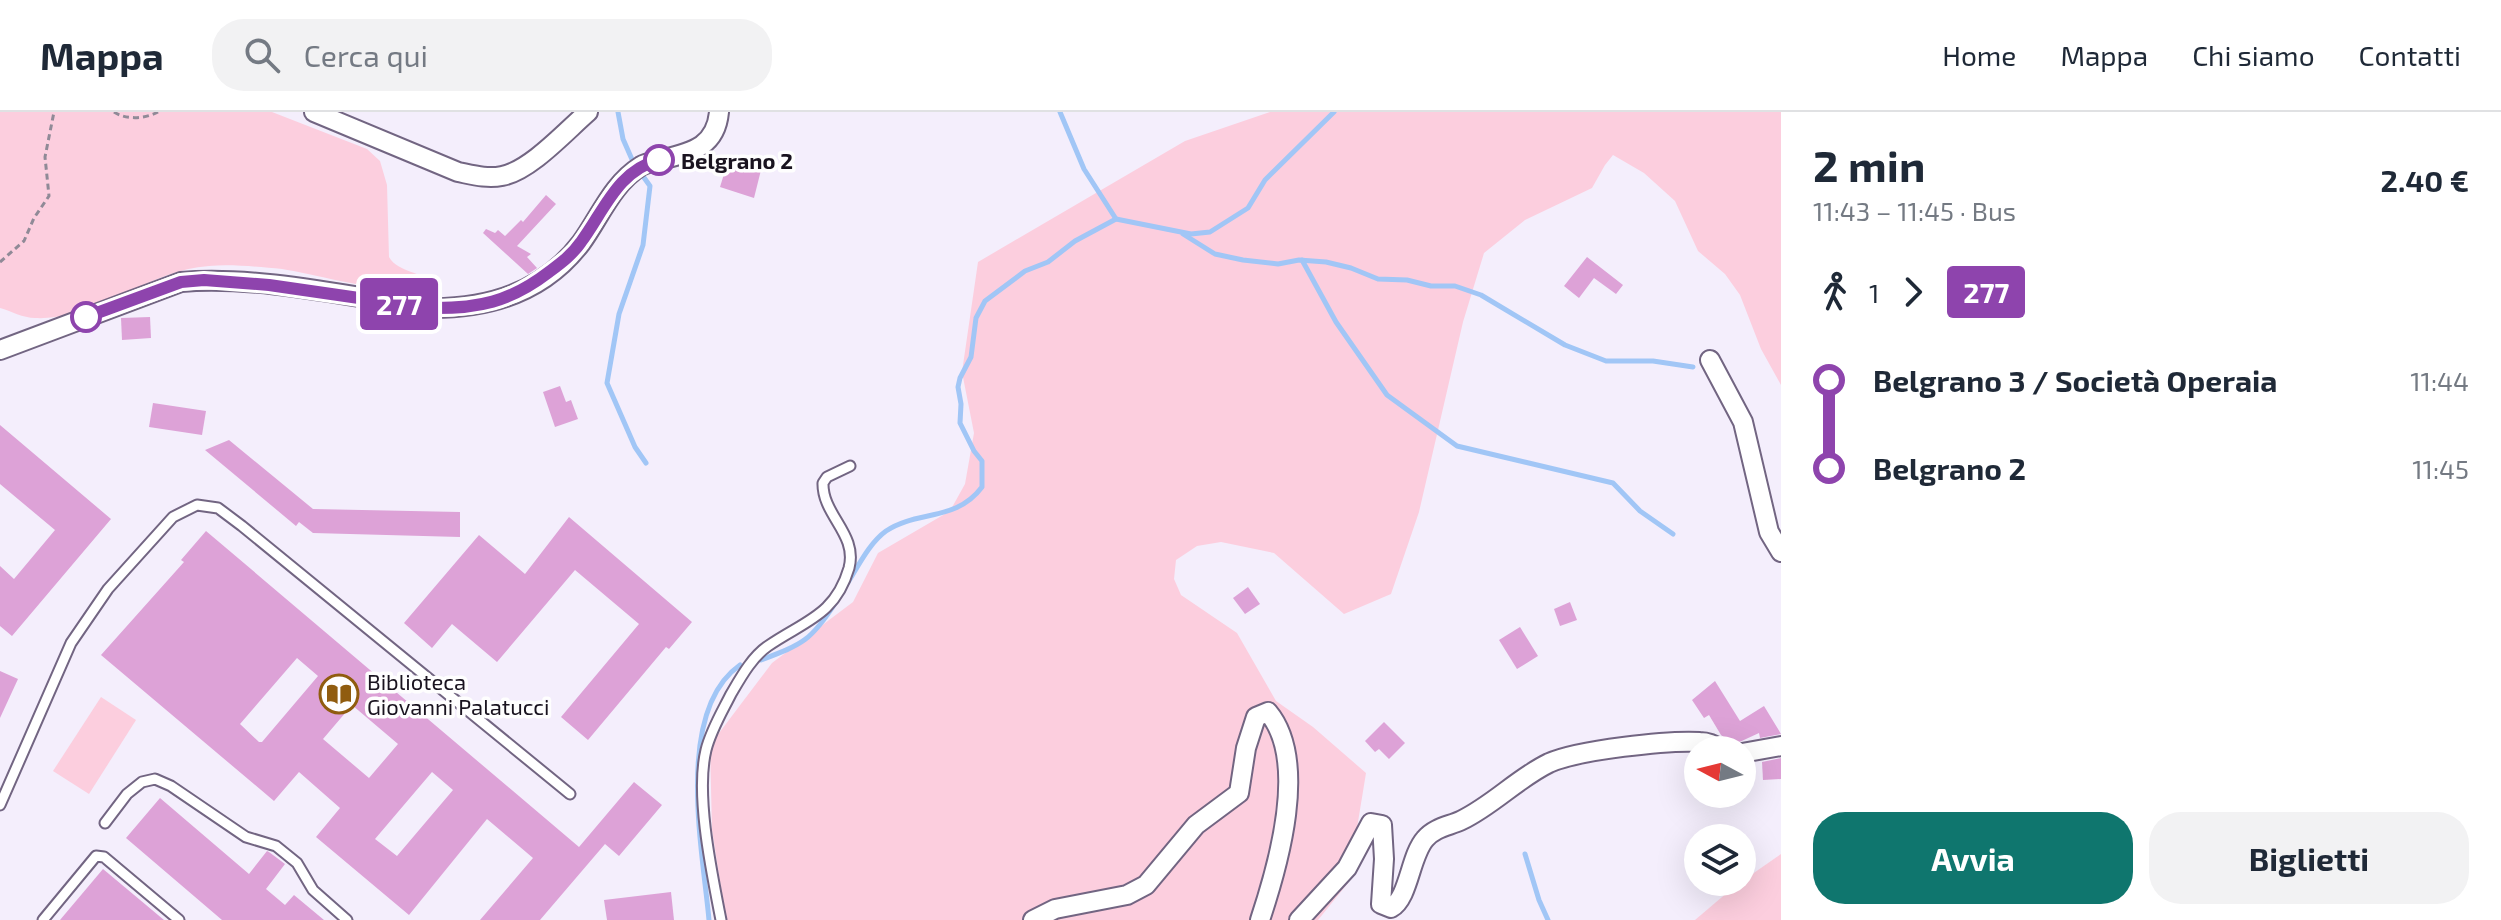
<!DOCTYPE html>
<html lang="it">
<meta charset="utf-8">
<style>
:root{--surface:#fff;--page:#f2f2f3;--text:#1f2937;--muted:#747a83;--line:#e0e1e3;--accent:#0f766e}
body{margin:0;font-family:"Exo 2",sans-serif;background:var(--page);color:var(--text);height:100vh;display:flex;flex-direction:column;font-size:30px;white-space:nowrap}
*{box-sizing:border-box;margin:0}
p{font-size:26px;color:var(--muted)}
.icon{flex:none;width:44px;height:44px;fill:none;stroke:currentColor;stroke-width:2;stroke-linecap:round;stroke-linejoin:round}
.map{position:relative;flex:1;overflow:hidden}
.drawer{display:flex;flex-direction:column;background:var(--surface);width:720px}
.drawer>*{flex:none}
.badge{padding:0 16px;border-radius:6px;font-size:28px;line-height:52px}
.needle{width:52px;rotate:277deg}
.tools{position:absolute;left:1684px;top:624px;display:grid;gap:16px}
.tools a{display:grid;place-items:center;width:72px;height:72px;border-radius:50%;background:var(--surface);box-shadow:0 8px 32px #0002;font-size:40px}
.map>.badge{position:absolute;translate:-50% -50%;box-shadow:0 0 0 4px #fff}
.legs{display:flex;align-items:center;gap:12px;height:88px;padding:0 32px;font-size:26px}
.legs p{margin-inline-start:auto}
.headline{display:flex;align-items:center;justify-content:space-between;height:136px;padding:0 32px}
h1{font-size:44px;font-weight:700;line-height:60px}
.cta{display:flex;gap:16px;margin-top:auto;padding:16px 32px}
.cta a{flex:1;height:92px;border-radius:32px;background:var(--accent);color:#fff;font-size:32px;font-weight:700;line-height:92px;text-align:center}
.cta a+a{background:var(--page);color:var(--text)}
ul{padding:0 32px;list-style:none}
li{display:flex;align-items:center;gap:28px;height:88px;font-size:30px}
li i{display:grid;place-items:center;width:12px;height:100%;margin:0 10px;background:currentColor}
li i::after{content:'';width:20px;height:20px;margin:-10px;border:6px solid;border-radius:50%;background:var(--surface)}
li p{margin-inline-start:auto}
li:first-child i{background:linear-gradient(#0000 50%,currentColor 0)}
li:last-child i{background:linear-gradient(currentColor 50%,#0000 0)}
header{display:flex;align-items:center;gap:48px;box-sizing:border-box;height:112px;padding:0 40px;background:var(--surface);border-bottom:2px solid var(--line)}
header strong{font-size:38px}
nav{display:flex;gap:44px;margin-inline-start:auto;font-size:28px}
.search{width:560px;height:72px;background:var(--page);display:flex;align-items:center;gap:20px;box-sizing:border-box;padding:0 28px;border-radius:32px;color:var(--muted);font-size:30px}
main{display:flex;flex:1;min-height:0}
.map>svg:first-child{display:block}
.green{fill:#fccede}
.lines{fill:none;stroke-linecap:round;stroke-linejoin:round}
.stream{stroke:#a1c6f6;stroke-width:5}
.building{fill:#dda2d7;fill-rule:evenodd}
.service-casing{stroke:#726582;stroke-width:13}
.minor-casing{stroke:#726582;stroke-width:22}
.path{stroke:#908a97;stroke-width:3;stroke-dasharray:6 4;stroke-linecap:butt}
.service{stroke:#fff;stroke-width:9}
.minor{stroke:#fff;stroke-width:18}
.line-1-casing{stroke:#fff;stroke-width:18}
.line-1{stroke:#8e44ad;stroke-width:12}
.stop-1-dot{fill:#fff;stroke:#8e44ad;stroke-width:4}
.labels{text-anchor:middle;dominant-baseline:central;stroke-width:7;stroke-linejoin:round;paint-order:stroke}
.stop-label{font-size:22px;font-weight:bold;fill:#19131f;stroke:#fefefe;text-anchor:start}
.poi-label{font-size:22px;fill:#19131f;stroke:#fefefe;text-anchor:start}
</style>
<header>
<strong>Mappa</strong>
<div class="search"><svg class="icon" aria-label="search" viewBox="0 0 24 24"><circle cx="10" cy="10" r="6"/><path d="M15 15l6 6"/></svg>Cerca qui</div>
<nav><a>Home</a><a>Mappa</a><a>Chi siamo</a><a>Contatti</a></nav>
</header>
<main>
<div class="map">
<svg width="1781" height="808" viewBox="0 0 1781 808">
<rect width="100%" height="100%" fill="#f4eefc"/>
<g class="green">
<path d="M 0,0 L 272,0 L 367,37 L 380,49 L 387,73 L 389,145 C 399,162 422,157 432,175 C 404,188 316,162 282,157 C 259,155 232,152 209,154 C 148,158 96,209 35,206 C 23,206 11,199 0,196 Z"/>
<path d="M 1270,0 L 1781,0 L 1781,273 L 1761,237 L 1740,183 L 1725,162 L 1698,139 L 1675,89 L 1644,61 L 1613,43 L 1605,53 L 1592,76 L 1525,108 L 1484,141 L 1463,210 L 1419,400 L 1391,482 L 1344,502 L 1274,441 L 1221,430 L 1197,434 L 1176,448 L 1174,467 L 1181,483 L 1237,521 L 1276,589 L 1313,615 L 1366,661 L 1348,771 L 1318,808 L 726,808 L 712,718 L 710,633 L 772,551 L 853,490 L 878,441 L 950,399 L 965,372 L 974,321 L 962,260 L 978,150 L 1185,29 Z"/>
<path d="M 101,585 L 136,608 L 89,682 L 53,659 Z"/>
<path d="M 1781,742 L 1781,808 L 1695,808 L 1735,774 Z"/>
</g>
<g class="lines">
<g class="stream">
<path d="M 618,0 L 623,27 L 634,52"/>
<path d="M 1060,0 L 1084,57 L 1116,107"/>
<path d="M 640,60 L 650,74 L 643,133 L 619,202 L 607,271 L 635,335 L 646,351"/>
<path d="M 1183,122 L 1215,142 L 1243,148 L 1278,152 L 1299,148 L 1326,150 L 1351,156 L 1378,167 L 1407,168 L 1431,174 L 1455,174 L 1481,183 L 1565,233 L 1606,249 L 1653,249 L 1693,255"/>
<path d="M 1302,148 L 1336,210 L 1387,283 L 1457,334 L 1613,371 L 1640,399 L 1673,422"/>
<path d="M 845,475 C 857,457 868,432 886,419 C 917,398 956,410 982,375 L 982,349 L 974,339 L 960,311 L 961,292 L 958,275 L 960,266 L 971,245 L 976,206 L 985,189 L 1025,159 L 1048,150 L 1075,129 L 1116,107 L 1191,122 L 1210,120 L 1248,96 L 1265,68 L 1334,0"/>
<path d="M 761,548 C 803,532 811,529 836,490"/>
<path d="M 1525,742 L 1539,788 L 1548,808"/>
<path d="M 709,808 C 703,740 674,599 740,553"/>
</g>
</g>
<g class="building">
<path d="M 733,46 L 762,54 L 754,86 L 720,75 L 724,62 L 728,62 Z"/>
<path d="M 546,83 L 556,92 L 517,134 L 531,142 L 527,145 L 537,156 L 528,162 L 483,121 L 486,117 L 495,121 L 498,118 L 505,124 L 521,108 L 523,110 Z"/>
<path d="M 1587,145 L 1623,173 L 1616,182 L 1594,166 L 1579,186 L 1564,174 Z"/>
<path d="M 150,205 L 151,226 L 122,228 L 121,206 Z"/>
<path d="M 560,274 L 566,290 L 571,288 L 578,307 L 555,315 L 543,280 Z"/>
<path d="M 153,291 L 206,299 L 202,323 L 149,315 Z"/>
<path d="M 0,313 L 111,407 L 12,524 L 0,514 L 0,454 L 14,467 L 55,418 L 0,372 Z"/>
<path d="M 229,328 L 313,397 L 460,400 L 460,425 L 313,421 L 299,410 L 296,414 L 205,338 Z"/>
<path d="M 569,405 L 692,510 L 669,537 L 666,535 L 588,628 L 561,605 L 639,512 L 575,458 L 497,550 L 452,512 L 432,536 L 404,511 L 479,423 L 525,462 Z"/>
<path d="M 206,419 L 579,735 L 634,670 L 662,693 L 619,744 L 605,732 L 540,808 L 480,808 L 533,746 L 487,707 L 409,803 L 316,725 L 340,696 L 299,660 L 274,689 L 101,543 L 184,450 L 181,448 ZM 297,546 L 318,564 L 262,630 L 259,630 L 240,612 ZM 352,593 L 398,632 L 369,666 L 323,627 ZM 432,660 L 453,678 L 397,744 L 375,727 Z"/>
<path d="M 1248,475 L 1260,492 L 1245,502 L 1233,486 Z"/>
<path d="M 1570,490 L 1577,508 L 1560,514 L 1554,497 Z"/>
<path d="M 1520,515 L 1538,544 L 1517,557 L 1499,528 Z"/>
<path d="M 0,559 L 18,567 L 0,606 Z"/>
<path d="M 1715,569 L 1740,609 L 1764,594 L 1781,622 L 1760,626 L 1759,621 L 1733,633 L 1721,623 L 1709,603 L 1704,606 L 1692,588 Z"/>
<path d="M 1384,610 L 1405,631 L 1389,647 L 1379,637 L 1375,640 L 1365,629 Z"/>
<path d="M 1781,646 L 1781,667 L 1763,668 L 1762,650 Z"/>
<path d="M 160,686 L 249,762 L 267,739 L 269,740 L 285,752 L 266,777 L 285,793 L 294,783 L 324,808 L 222,808 L 126,726 Z"/>
<path d="M 103,757 L 164,808 L 60,808 Z"/>
<path d="M 671,780 L 674,808 L 607,808 L 604,788 Z"/>
</g>
<g class="lines">
<g class="service-casing">
<g id="service">
<path d="M 0,693 L 71,531 L 108,477 L 173,405 L 197,393 L 218,396 L 242,414 L 570,682"/>
<path d="M 105,711 L 127,682 L 142,670 L 155,667 L 171,674 L 246,725 L 276,734 L 297,751 L 313,778 L 347,808"/>
<path d="M 43,808 L 96,744 L 104,745 L 179,808"/>
<path d="M 721,808 C 712,762 695,683 706,638 C 711,618 722,600 731,582 C 741,565 752,545 768,534 C 804,509 835,504 849,456 C 858,422 822,403 823,371 L 827,365 L 850,354"/>
</g>
</g>
<g class="minor-casing">
<g id="minor">
<path d="M 314,0 L 458,60 C 473,63 487,67 502,64 C 530,59 566,19 588,0"/>
<path d="M 0,238 L 181,170 C 256,163 352,185 428,196 C 487,197 543,181 581,131 C 600,105 612,72 641,54 C 647,50 657,49 664,47 C 694,40 716,33 719,0"/>
<path d="M 1710,248 L 1743,310 L 1769,420 L 1781,440"/>
<path d="M 1742,641 L 1781,634"/>
<path d="M 1033,808 L 1055,797 L 1127,783 L 1146,773 L 1196,713 L 1239,681 L 1246,636 L 1256,605 L 1268,600 C 1309,649 1278,754 1260,808"/>
<path d="M 1299,808 L 1347,756 L 1371,711 L 1382,713 L 1384,747 L 1381,792 L 1391,796 C 1409,786 1410,744 1425,727 C 1435,715 1450,714 1462,708 C 1493,693 1518,666 1549,651 C 1578,638 1668,628 1700,630 C 1708,630 1715,633 1722,638"/>
</g>
</g>
<g class="path">
<path d="M 114,0 C 126,8 145,7 158,0"/>
<path d="M 0,150 L 24,129 L 34,106 L 49,84 L 45,45 L 54,0"/>
</g>
<use href="#service" class="service"/>
<use href="#minor" class="minor"/>
</g>
<g class="lines">
<g class="line-1-casing">
<path id="line-1" d="M 86,205 L 181,170 L 204,168 L 269,173 L 428,196 C 478,197 510,190 549,160 C 561,151 572,143 581,130 C 604,99 618,58 659,48"/>
</g>
<use href="#line-1" class="line-1"/>
</g>
<defs>
<g id="library-ring" transform="scale(2)"><circle r="9.5" fill="#fefefe" stroke="#905c0f" stroke-width="1.5"/><path d="M-6-4Q-3-5.5-.7-3.5V5Q-3 3-6 4ZM6-4Q3-5.5 .7-3.5V5Q3 3 6 4Z" fill="#905c0f"/></g>
</defs>
<g fill-rule="evenodd">
<use href="#library-ring" x="339" y="582"/>
</g>
<g class="stop-1-dot">
<circle cx="659" cy="48" r="14"/>
<circle cx="86" cy="205" r="14"/>
</g>
<g class="labels">
<g class="stop-label">
<text x="681" y="48">Belgrano 2</text>
</g>
<g class="poi-label">
<text x="367" y="569">Biblioteca<tspan x="367" dy="25">Giovanni Palatucci</tspan></text>
</g>
</g>
</svg>
<div class="tools">
<a><svg class="needle" viewBox="-14 -14 28 28"><path d="M0-13l5 13h-10z" fill="#e53935"/><path d="M0 13l5-13h-10z" fill="#747a83"/></svg></a>
<a><svg class="icon" aria-label="layers" viewBox="0 0 24 24"><path d="M12 4l9 5-9 5-9-5zM3 14l9 5 9-5"/></svg></a>
</div>
<b class="badge" style="left:399px;top:192px;background:#8e44ad;color:#fff">277</b>
</div>
<section class="drawer">
<div class="headline"><div><h1>2 min</h1><p>11:43 – 11:45 · Bus</p></div><b>2.40 €</b></div>
<div class="legs"><svg class="icon" aria-label="walk" viewBox="0 0 24 24"><circle cx="13" cy="4" r="2"/><path d="M13 8l-2 6 4 7M11 14l-3 7M7 12l3-4h3l4 4"/></svg>1<svg class="icon" aria-label="forward" viewBox="0 0 24 24"><path d="M9 5l7 7-7 7"/></svg><b class="badge" style="background:#8e44ad;color:#fff">277</b></div>
<ul>
<li><i style="color:#8e44ad"></i><b>Belgrano 3 / Società Operaia</b><p>11:44</p></li>
<li><i style="color:#8e44ad"></i><b>Belgrano 2</b><p>11:45</p></li>
</ul>
<div class="cta"><a>Avvia</a><a>Biglietti</a></div>
</section>
</main>
